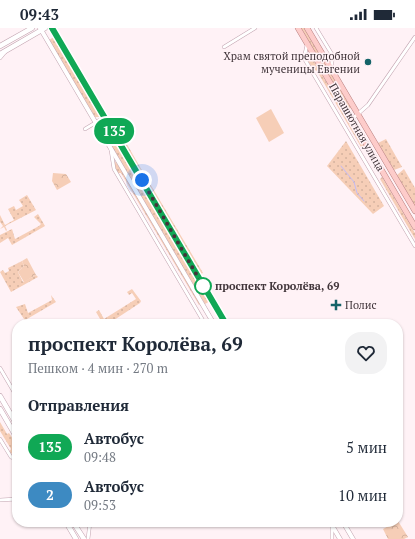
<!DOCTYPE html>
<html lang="ru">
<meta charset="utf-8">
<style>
:root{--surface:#fff;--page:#f2f2f3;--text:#1f2937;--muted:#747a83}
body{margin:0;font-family:"PT Serif",serif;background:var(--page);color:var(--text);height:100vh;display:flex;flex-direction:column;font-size:15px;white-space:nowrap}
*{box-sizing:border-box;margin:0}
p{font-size:13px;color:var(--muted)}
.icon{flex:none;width:22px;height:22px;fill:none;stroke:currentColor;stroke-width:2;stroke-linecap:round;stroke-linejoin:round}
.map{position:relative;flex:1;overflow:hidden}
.details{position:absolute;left:12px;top:291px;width:391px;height:208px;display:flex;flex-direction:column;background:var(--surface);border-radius:16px;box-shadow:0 1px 3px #0004}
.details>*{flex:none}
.badge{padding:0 8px;border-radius:13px;font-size:14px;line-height:26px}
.you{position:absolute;width:20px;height:20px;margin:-10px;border:3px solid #fff;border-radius:50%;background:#1a73e8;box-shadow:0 0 0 6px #1a73e833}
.map>.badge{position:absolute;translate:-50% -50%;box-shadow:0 0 0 2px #fff}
h2{padding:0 16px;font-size:15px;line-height:36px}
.round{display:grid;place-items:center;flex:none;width:42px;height:42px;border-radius:16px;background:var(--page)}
.head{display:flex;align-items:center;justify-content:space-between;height:68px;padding:0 16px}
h1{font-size:19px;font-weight:800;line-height:30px}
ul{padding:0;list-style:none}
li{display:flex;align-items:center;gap:12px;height:48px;padding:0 16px}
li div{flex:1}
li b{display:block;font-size:15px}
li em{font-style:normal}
li .badge{min-width:44px;font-weight:700;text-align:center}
.status{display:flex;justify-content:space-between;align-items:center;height:28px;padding:0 20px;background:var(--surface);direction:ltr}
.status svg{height:11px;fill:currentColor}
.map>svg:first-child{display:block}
.grass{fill:url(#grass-dots)}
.park{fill:url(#park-crowns)}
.pitch{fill:#f6ceb7}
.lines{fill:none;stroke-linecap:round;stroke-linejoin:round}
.stream{stroke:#c4bbf6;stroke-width:1}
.minor-casing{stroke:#c2a4b0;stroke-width:4}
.tertiary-casing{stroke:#c2a4b0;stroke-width:5}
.secondary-casing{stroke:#c2a4b0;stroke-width:5.5}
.primary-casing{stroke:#ba8180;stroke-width:6}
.minor{stroke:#fff;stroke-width:3}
.tertiary{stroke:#fff;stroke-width:4}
.secondary{stroke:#fff;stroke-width:4.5}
.primary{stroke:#fdccca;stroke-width:5}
.line-casing{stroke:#fff;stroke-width:9}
.line{stroke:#10a855;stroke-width:6}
.walk{stroke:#41353a;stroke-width:4;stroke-dasharray:0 7.2}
.poi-dot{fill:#146368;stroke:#fff2f6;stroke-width:1.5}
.stop-dot{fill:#fff;stroke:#10a855;stroke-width:2}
.labels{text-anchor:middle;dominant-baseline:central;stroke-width:3;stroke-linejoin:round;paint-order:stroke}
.poi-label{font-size:11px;fill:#41353a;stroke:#fff2f6;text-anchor:end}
.street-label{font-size:11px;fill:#41353a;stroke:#fff2f6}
.stop-label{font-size:11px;font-weight:bold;fill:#41353a;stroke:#fff2f6;text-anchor:start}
</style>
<div class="status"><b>09:43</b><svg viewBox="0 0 49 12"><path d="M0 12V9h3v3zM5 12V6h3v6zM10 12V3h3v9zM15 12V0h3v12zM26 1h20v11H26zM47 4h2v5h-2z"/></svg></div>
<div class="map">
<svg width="415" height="511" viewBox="0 0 415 511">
<defs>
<pattern id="grass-dots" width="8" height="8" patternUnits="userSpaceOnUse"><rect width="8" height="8" fill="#f6ceb7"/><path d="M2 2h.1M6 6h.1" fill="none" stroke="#d4b29e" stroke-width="1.8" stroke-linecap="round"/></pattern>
<pattern id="park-crowns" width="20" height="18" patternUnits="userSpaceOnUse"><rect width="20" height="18" fill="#f6ceb7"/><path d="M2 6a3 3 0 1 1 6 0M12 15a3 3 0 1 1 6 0" fill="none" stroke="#d4b29e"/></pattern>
</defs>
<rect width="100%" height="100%" fill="#fff2f6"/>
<g class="grass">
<path d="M 301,0 L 304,0 L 351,80 L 349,81 Z"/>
<path d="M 54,9 L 100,85 L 99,89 L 95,89 L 49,12 Z"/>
<path d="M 307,25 L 309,25 L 364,118 L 361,119 L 317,43 L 313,41 L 306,30 Z"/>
<path d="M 113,92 L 144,146 L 141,147 L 111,93 Z"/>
<path d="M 106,96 L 210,273 L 205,276 L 100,99 Z"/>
<path d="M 386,111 L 402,139 L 394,142 L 378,115 Z"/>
<path d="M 346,113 L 384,178 L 373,186 L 327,138 Z"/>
<path d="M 114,132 L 121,141 L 200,276 L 199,277 L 121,145 L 118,145 L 114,138 Z"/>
<path d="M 404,141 L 415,160 L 415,178 L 397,147 Z"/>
<path d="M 146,149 L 203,245 L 201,246 L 144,151 Z"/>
<path d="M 382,149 L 415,205 L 415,211 L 380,151 Z"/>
<path d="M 27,167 L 36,182 L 5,198 L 7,202 L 6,203 L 4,199 L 0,201 L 3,198 L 0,194 L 0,187 L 5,197 L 14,192 L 8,181 L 14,178 L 16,182 L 23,178 L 19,172 Z"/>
<path d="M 38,186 L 45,198 L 12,217 L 8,210 L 0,215 L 0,207 L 12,201 L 15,211 L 39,198 L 41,196 L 34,189 Z"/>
<path d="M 22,233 L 24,238 L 18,244 L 23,254 L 36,247 L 38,249 L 11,264 L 0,244 L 3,242 L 5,245 L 9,243 L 8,240 Z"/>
<path d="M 132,261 L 141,273 L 140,275 L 108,296 L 103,296 L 96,284 L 99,282 L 104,291 L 136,271 L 132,265 L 129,267 L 127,264 Z"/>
<path d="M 51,267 L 56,274 L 27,291 L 26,294 L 16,279 L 25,276 L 28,285 L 52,272 Z"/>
<path d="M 0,394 L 7,406 L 9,405 L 17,417 L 17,429 L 9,424 L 11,421 L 0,403 Z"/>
</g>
<g class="park">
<path d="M 53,145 L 66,146 L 71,154 L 57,162 L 52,153 Z"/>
<path d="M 27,230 L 36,247 L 24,254 L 18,244 L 24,238 L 22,233 Z"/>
<path d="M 398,493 L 408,509 L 404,511 L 388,511 L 383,501 Z"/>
</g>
<path class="pitch" d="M 271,81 L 284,105 L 269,114 L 256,90 Z"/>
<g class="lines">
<path class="stream" d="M 341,138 L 354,154 L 357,165 L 364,173"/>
<g class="minor-casing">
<g id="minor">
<path d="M 316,0 L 333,28 L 331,39"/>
<path d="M 307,17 L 304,30 L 415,218"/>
<path d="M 224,19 L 255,0"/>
<path d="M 0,30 L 5,24"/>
<path d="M 352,91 L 368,77 L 415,9"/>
<path d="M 85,101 L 105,89"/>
<path d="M 111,122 L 114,141 L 205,296"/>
<path d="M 0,340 L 17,369"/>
<path d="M 0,411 L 11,429 L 17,431"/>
<path d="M 0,472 L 17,471"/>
<path d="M 332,498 L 332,511"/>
<path d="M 88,511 L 90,494"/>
</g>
</g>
<g class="tertiary-casing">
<g id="tertiary">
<path d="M 40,0 L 214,296"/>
<path d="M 52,0 L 226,296"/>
<path d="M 330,494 L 340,511"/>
<path d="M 343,494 L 353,511"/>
</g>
</g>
<g class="secondary-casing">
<g id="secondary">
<path d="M 0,18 L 32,0"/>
<path d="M 0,26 L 45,0"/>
<path d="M 0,368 L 17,397"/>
<path d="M 0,381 L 17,410"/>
<path d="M 66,494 L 76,511"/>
<path d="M 73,494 L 84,511"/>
</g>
</g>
<g class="primary-casing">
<g id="primary">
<path d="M 298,0 L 415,199"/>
<path d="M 307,0 L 415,183"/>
</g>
</g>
<use href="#minor" class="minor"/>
<use href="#tertiary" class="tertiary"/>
<use href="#secondary" class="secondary"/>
<use href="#primary" class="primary"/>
</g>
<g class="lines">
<g class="line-casing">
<path id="line" d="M 52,0 L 226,296"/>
</g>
<use href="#line" class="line"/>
<path class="walk" d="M 142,152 L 203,258"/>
</g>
<g class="poi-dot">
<circle cx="368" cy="34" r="4"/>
<path d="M334 271h4v4h4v4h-4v4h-4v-4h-4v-4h4z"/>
</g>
<circle class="stop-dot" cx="203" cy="258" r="8"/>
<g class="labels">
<g class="poi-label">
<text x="360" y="28">Храм святой преподобной<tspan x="360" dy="13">мученицы Евгении</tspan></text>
<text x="345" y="277" text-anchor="start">Полис</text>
</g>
<g class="street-label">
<text transform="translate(357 99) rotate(60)">Парашютная улица</text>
</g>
<g class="stop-label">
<text x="215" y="258">проспект Королёва, 69</text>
</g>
</g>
</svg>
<div class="you" style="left:142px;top:152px"></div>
<b class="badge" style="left:114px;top:103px;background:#10a855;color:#fff">135</b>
<section class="details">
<div class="head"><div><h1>проспект Королёва, 69</h1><p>Пешком · 4 мин · 270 m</p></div><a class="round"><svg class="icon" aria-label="heart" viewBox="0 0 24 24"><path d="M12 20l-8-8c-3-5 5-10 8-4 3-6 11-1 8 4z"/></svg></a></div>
<h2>Отправления</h2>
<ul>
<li><span class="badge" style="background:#10a855;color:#fff">135</span><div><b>Автобус</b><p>09:48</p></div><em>5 мин</em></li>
<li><span class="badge" style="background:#3d8ac2;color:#fff">2</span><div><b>Автобус</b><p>09:53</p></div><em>10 мин</em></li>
</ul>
</section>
</div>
